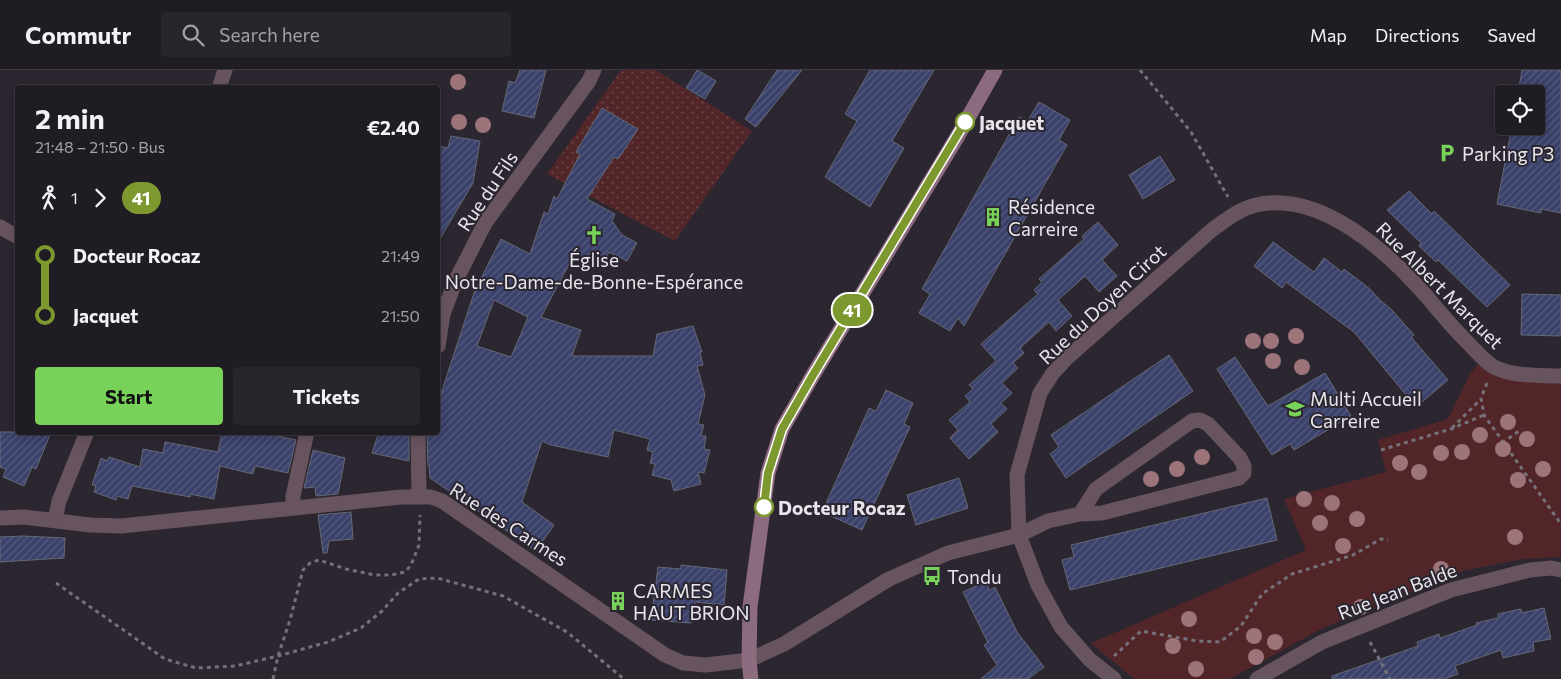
<!DOCTYPE html>
<meta charset="utf-8">
<style>
:root{--surface:#201c24;--page:#28252c;--text:#f1f3f6;--muted:#a2a1a6;--line:#3d3a41;--accent:#78d158}
body{margin:0;font-family:Commissioner,sans-serif;background:var(--page);color:var(--text);height:100vh;display:flex;flex-direction:column;font-size:19px;white-space:nowrap}
*{box-sizing:border-box;margin:0}
p{font-size:16px;color:var(--muted)}
.icon{flex:none;width:28px;height:28px;fill:none;stroke:currentColor;stroke-width:2;stroke-linecap:round;stroke-linejoin:round}
.map{position:relative;flex:1;overflow:hidden}
.sheet{position:absolute;left:15px;top:15px;width:425px;height:350px;display:flex;flex-direction:column;background:var(--surface);border-radius:5px;box-shadow:0 2px 12px #0003,0 0 0 1px var(--line)}
.sheet>*{flex:none}
.badge{padding:0 10px;border-radius:16px;font-size:18px;line-height:32px}
.controls{position:absolute;left:1495px;top:15px;display:grid;gap:10px}
.controls a{display:grid;place-items:center;width:50px;height:50px;border-radius:5px;background:var(--surface);box-shadow:0 2px 12px #0003,0 0 0 1px var(--line);font-size:25px}
.map>.badge{position:absolute;translate:-50% -50%;box-shadow:0 0 0 2px #fff}
.legs{display:flex;align-items:center;gap:8px;height:55px;padding:0 20px;font-size:16px}
.legs p{margin-inline-start:auto}
.summary{display:flex;align-items:center;justify-content:space-between;height:85px;padding:0 20px}
h1{font-size:28px;font-weight:700;line-height:38px}
.cta{display:flex;gap:10px;margin-top:auto;padding:10px 20px}
.cta a{flex:1;height:58px;border-radius:5px;background:var(--accent);color:#111;font-size:20px;font-weight:700;line-height:58px;text-align:center}
.cta a+a{background:var(--page);color:var(--text)}
ul{padding:0 20px;list-style:none}
li{display:flex;align-items:center;gap:18px;height:60px;font-size:19px}
li i{display:grid;place-items:center;width:8px;height:100%;margin:0 6px;background:currentColor}
li i::after{content:'';width:12px;height:12px;margin:-6px;border:4px solid;border-radius:50%;background:var(--surface)}
li p{margin-inline-start:auto}
li:first-child i{background:linear-gradient(#0000 50%,currentColor 0)}
li:last-child i{background:linear-gradient(currentColor 50%,#0000 0)}
header{display:flex;align-items:center;gap:30px;box-sizing:border-box;height:70px;padding:0 25px;background:var(--surface);border-bottom:1px solid var(--line)}
header strong{font-size:24px}
nav{display:flex;gap:28px;margin-inline-start:auto;font-size:18px}
.search{width:350px;height:45px;background:var(--page);display:flex;align-items:center;gap:12px;box-sizing:border-box;padding:0 18px;border-radius:5px;color:var(--muted);font-size:19px}
.map>svg:first-child{display:block}
.grass{fill:url(#grass-dots)}
.park{fill:#522628}
.building{fill:url(#building-hatch);stroke:#656874;fill-rule:evenodd}
.lines{fill:none;stroke-linecap:round;stroke-linejoin:round}
.path{stroke:#75717a;stroke-width:3;stroke-dasharray:4 4;stroke-linecap:butt}
.street{stroke:#68545f;stroke-width:15}
.secondary{stroke:#8b6b7d;stroke-width:15}
.tree{fill:#9c7479}
.line-1-casing{stroke:#fff;stroke-width:11}
.line-1{stroke:#7c982e;stroke-width:8}
.stop-1-dot{fill:#fff;stroke:#7c982e;stroke-width:2.5}
.labels{text-anchor:middle;dominant-baseline:central;stroke-width:4;stroke-linejoin:round;paint-order:stroke}
.stop-label{font-size:19px;font-weight:bold;fill:#e8e5ec;stroke:#2b2630;text-anchor:start}
.poi-label{font-size:19px;fill:#e8e5ec;stroke:#2b2630;text-anchor:start}
.street-label{font-size:19px;fill:#e8e5ec;stroke:#2b2630}
</style>
<header>
<strong>Commutr</strong>
<div class="search"><svg class="icon" aria-label="search" viewBox="0 0 24 24"><circle cx="10" cy="10" r="6"/><path d="M15 15l6 6"/></svg>Search here</div>
<nav><a>Map</a><a>Directions</a><a>Saved</a></nav>
</header>
<div class="map">
<svg width="1561" height="609" viewBox="0 0 1561 609">
<defs>
<pattern id="grass-dots" width="8" height="8" patternUnits="userSpaceOnUse" patternTransform="scale(1.25)"><rect width="8" height="8" fill="#522628"/><path d="M2 2h.1M6 6h.1" fill="none" stroke="#6b4547" stroke-width="1.8" stroke-linecap="round"/></pattern>
<pattern id="building-hatch" width="6" height="6" patternUnits="userSpaceOnUse" patternTransform="scale(1.25)"><rect width="6" height="6" fill="#3a416a"/><path d="M-1 1l2-2M0 6l6-6M5 7l2-2" fill="none" stroke="#565c7f"/></pattern>
</defs>
<rect width="100%" height="100%" fill="#2b2630"/>
<path class="grass" d="M 621,0 L 656,0 L 752,61 L 675,171 L 547,104 Z"/>
<path class="park" d="M 1483,288 L 1492,296 L 1561,306 L 1561,487 L 1522,489 L 1463,501 L 1321,559 L 1230,609 L 1134,609 L 1091,573 L 1306,480 L 1284,429 L 1386,402 L 1378,370 L 1448,349 L 1470,304 Z"/>
<g class="building">
<path d="M 520,0 L 546,0 L 534,48 L 502,41 L 509,11 L 515,13 Z"/>
<path d="M 697,0 L 716,11 L 705,29 L 686,18 Z"/>
<path d="M 777,0 L 802,0 L 756,57 L 745,49 Z"/>
<path d="M 870,0 L 934,0 L 892,71 L 904,78 L 870,137 L 825,107 L 857,51 L 845,44 Z"/>
<path d="M 1522,0 L 1561,0 L 1561,143 L 1541,139 L 1541,143 L 1497,134 L 1512,56 L 1536,56 L 1536,24 L 1518,24 Z"/>
<path d="M 1039,32 L 1070,50 L 1059,70 L 1067,75 L 964,256 L 958,248 L 950,261 L 919,243 L 930,224 L 922,219 L 1019,47 L 1027,52 Z"/>
<path d="M 602,38 L 638,59 L 618,89 L 614,87 L 587,129 L 615,144 L 612,151 L 622,165 L 637,173 L 627,191 L 609,182 L 602,196 L 575,183 L 541,247 L 581,260 L 572,286 L 653,286 L 657,264 L 693,256 L 702,282 L 700,282 L 703,295 L 697,296 L 705,325 L 698,354 L 704,355 L 701,366 L 706,366 L 704,379 L 710,380 L 704,403 L 698,402 L 701,414 L 674,421 L 671,410 L 652,405 L 655,394 L 650,393 L 653,382 L 647,380 L 650,369 L 614,360 L 608,387 L 551,375 L 542,371 L 522,432 L 554,455 L 536,481 L 430,408 L 429,396 L 428,396 L 427,362 L 438,362 L 438,333 L 448,302 L 475,220 L 501,169 L 530,184 L 544,142 L 548,144 L 554,126 L 557,129 L 580,84 L 576,82 ZM 494,230 L 528,247 L 511,287 L 477,276 Z"/>
<path d="M 451,66 L 480,71 L 473,113 L 438,172 L 438,76 L 448,78 Z"/>
<path d="M 1160,86 L 1175,110 L 1143,129 L 1129,105 Z"/>
<path d="M 1409,121 L 1432,144 L 1434,141 L 1510,215 L 1487,237 L 1438,190 L 1436,192 L 1419,176 L 1421,173 L 1387,140 Z"/>
<path d="M 1098,152 L 1118,175 L 1102,190 L 1117,206 L 1099,222 L 1085,206 L 1058,230 L 1072,246 L 1056,261 L 1049,252 L 1020,278 L 1024,283 L 1013,293 L 1018,298 L 1002,313 L 1012,323 L 1001,333 L 1007,339 L 991,354 L 998,362 L 969,389 L 950,368 L 958,360 L 949,350 L 970,332 L 965,326 L 973,319 L 969,315 L 996,291 L 981,274 L 1038,224 L 1034,220 L 1042,212 L 1039,209 L 1084,169 L 1082,166 Z"/>
<path d="M 1273,172 L 1314,202 L 1324,188 L 1342,202 L 1344,199 L 1370,219 L 1381,231 L 1391,239 L 1414,265 L 1411,267 L 1448,310 L 1416,337 L 1354,262 L 1286,212 L 1282,218 L 1254,196 Z"/>
<path d="M 1522,224 L 1561,225 L 1561,266 L 1521,265 Z"/>
<path d="M 1169,285 L 1193,321 L 1066,408 L 1050,384 L 1059,377 L 1051,365 Z"/>
<path d="M 1235,287 L 1268,336 L 1325,303 L 1351,346 L 1294,380 L 1290,374 L 1272,385 L 1217,299 Z"/>
<path d="M 886,320 L 913,333 L 904,354 L 910,357 L 862,460 L 822,442 L 869,338 L 876,341 Z"/>
<path d="M 0,362 L 51,362 L 36,399 L 32,397 L 24,416 L 3,407 L 6,399 L 0,397 Z"/>
<path d="M 222,362 L 258,362 L 296,370 L 288,403 L 255,396 L 253,404 L 220,396 L 214,429 L 190,424 L 190,427 L 132,416 L 128,429 L 117,426 L 116,430 L 94,422 L 96,416 L 92,415 L 101,388 L 107,391 L 109,387 L 140,397 L 143,379 L 163,383 L 165,372 L 218,382 Z"/>
<path d="M 379,362 L 409,362 L 409,391 L 372,383 Z"/>
<path d="M 313,380 L 345,388 L 338,424 L 316,426 L 315,417 L 304,418 Z"/>
<path d="M 959,408 L 968,438 L 916,455 L 907,425 Z"/>
<path d="M 1267,428 L 1277,470 L 1070,520 L 1062,490 L 1074,487 L 1071,475 Z"/>
<path d="M 351,442 L 353,469 L 329,471 L 327,483 L 323,483 L 318,445 Z"/>
<path d="M 23,466 L 65,468 L 64,488 L 0,492 L 0,467 Z"/>
<path d="M 681,495 L 727,500 L 724,535 L 695,532 L 691,553 L 651,550 L 658,497 L 681,499 Z"/>
<path d="M 985,512 L 990,520 L 995,517 L 1017,562 L 1044,597 L 1028,609 L 981,609 L 997,595 L 984,575 L 988,573 L 963,522 Z"/>
<path d="M 1544,538 L 1551,569 L 1533,572 L 1534,581 L 1503,588 L 1501,580 L 1455,596 L 1458,604 L 1444,609 L 1332,609 L 1332,606 L 1418,576 L 1417,572 L 1439,564 L 1440,568 L 1477,555 L 1476,553 L 1498,548 L 1498,544 L 1521,539 L 1522,543 Z"/>
</g>
<g class="lines">
<g class="path">
<path d="M 1140,0 L 1191,62 L 1228,127"/>
<path d="M 1487,313 L 1481,328 L 1484,345 L 1561,454"/>
<path d="M 1452,358 L 1481,329"/>
<path d="M 1502,373 L 1522,359"/>
<path d="M 1381,380 L 1451,359 L 1484,345"/>
<path d="M 56,513 L 165,589 L 196,598 L 235,596 L 278,586 L 328,572 L 361,558 L 382,541 L 398,523 L 419,509 L 437,508 L 503,526 L 567,562 L 624,609"/>
<path d="M 1370,572 L 1390,609"/>
<path d="M 1114,586 L 1141,561 L 1197,571 L 1220,572 L 1241,556 L 1262,524 L 1292,504 L 1353,485 L 1381,469 L 1388,470"/>
<path d="M 273,609 L 278,586 L 290,550 L 303,500 L 310,493 L 319,490 L 346,499 L 375,505 L 391,505 L 405,502 L 411,495 L 419,475 L 420,445"/>
</g>
<g class="street">
<path d="M 219,18 L 225,0"/>
<path d="M 0,157 L 18,167"/>
<path d="M 438,276 L 443,244 L 455,212 L 485,153 L 589,11 L 594,0"/>
<path d="M 418,362 L 419,427"/>
<path d="M 293,438 L 293,426 L 307,362"/>
<path d="M 0,448 L 24,447 L 90,455 L 121,456 L 401,427 L 431,427 L 442,431 L 665,585 L 683,593 L 706,595 L 749,590 L 784,574 L 889,509 L 948,483 L 1019,465 L 1048,451 L 1080,444 L 1102,443 L 1239,408 L 1244,403 L 1244,396 L 1240,388 L 1208,354 L 1200,350 L 1192,351 L 1096,419 L 1080,444"/>
<path d="M 55,450 L 59,431 L 87,362"/>
<path d="M 1114,609 L 1090,590 L 1061,557 L 1038,515 L 1019,465 L 1017,405 L 1040,323 L 1053,303 L 1067,288 L 1213,159 C 1226,150 1239,139 1256,135 C 1321,120 1389,183 1428,228 C 1442,245 1456,261 1471,276 C 1478,283 1485,292 1494,297 C 1514,307 1539,305 1561,306"/>
<path d="M 1257,609 L 1322,572 L 1451,520 L 1530,500 L 1551,498 L 1561,500"/>
</g>
<path class="secondary" d="M 751,609 L 749,590 L 750,537 L 768,403 L 782,359 L 813,305 L 956,69 L 995,0"/>
</g>
<g class="tree">
<circle cx="458" cy="12" r="8"/>
<circle cx="459" cy="52" r="8"/>
<circle cx="483" cy="55" r="8"/>
<circle cx="1296" cy="266" r="8"/>
<circle cx="1253" cy="271" r="8"/>
<circle cx="1271" cy="271" r="8"/>
<circle cx="1273" cy="291" r="8"/>
<circle cx="1302" cy="297" r="8"/>
<circle cx="1508" cy="352" r="8"/>
<circle cx="1480" cy="365" r="8"/>
<circle cx="1527" cy="369" r="8"/>
<circle cx="1503" cy="379" r="8"/>
<circle cx="1462" cy="382" r="8"/>
<circle cx="1441" cy="383" r="8"/>
<circle cx="1202" cy="387" r="8"/>
<circle cx="1400" cy="393" r="8"/>
<circle cx="1177" cy="399" r="8"/>
<circle cx="1543" cy="399" r="8"/>
<circle cx="1419" cy="402" r="8"/>
<circle cx="1151" cy="409" r="8"/>
<circle cx="1518" cy="410" r="8"/>
<circle cx="1304" cy="429" r="8"/>
<circle cx="1332" cy="433" r="8"/>
<circle cx="1357" cy="449" r="8"/>
<circle cx="1320" cy="453" r="8"/>
<circle cx="1515" cy="467" r="8"/>
<circle cx="1343" cy="476" r="8"/>
<circle cx="1441" cy="499" r="8"/>
<circle cx="1361" cy="537" r="8"/>
<circle cx="1189" cy="549" r="8"/>
<circle cx="1254" cy="566" r="8"/>
<circle cx="1275" cy="572" r="8"/>
<circle cx="1173" cy="576" r="8"/>
<circle cx="1256" cy="587" r="8"/>
<circle cx="1196" cy="599" r="8"/>
</g>
<g class="lines">
<g class="line-1-casing">
<path id="line-1" d="M 764,437 L 768,403 L 782,359 L 813,305 L 965,52"/>
</g>
<use href="#line-1" class="line-1"/>
</g>
<defs>
<g id="parking-bare" transform="scale(1.5)"><path d="M-3.5-5.5H1a3.5 3.5 0 0 1 0 7H-1V5.5H-3.5ZM-1-3.4V-.6H.8a1.4 1.4 0 0 0 0-2.8Z" fill="#78d158" stroke="#2b2630" stroke-width="2.5" paint-order="stroke"/></g>
<g id="building-bare" transform="scale(1.5)"><path d="M-4-6H4V6H1V3H-1V6H-4ZM-2.5-4.3h1.7v1.8h-1.7ZM.8-4.3h1.7v1.8H.8ZM-2.5-1h1.7V.8h-1.7ZM.8-1h1.7V.8H.8Z" fill="#78d158" stroke="#2b2630" stroke-width="2.5" paint-order="stroke"/></g>
<g id="church-bare" transform="scale(1.5)"><path d="M-1.2-6h2.4v3.5h3.3v2.4h-3.3V6h-2.4V-.1h-3.3v-2.4h3.3Z" fill="#78d158" stroke="#2b2630" stroke-width="2.5" paint-order="stroke"/></g>
<g id="school-bare" transform="scale(1.5)"><path d="M0-5L7-2L0 1L-7-2ZM-4 1L0 2.5L4 1V4Q0 6-4 4Z" fill="#78d158" stroke="#2b2630" stroke-width="2.5" paint-order="stroke"/></g>
<g id="bus-bare" transform="scale(1.5)"><path d="M-5-6H5V4H4V6H2V4H-2V6H-4V4H-5ZM-3.5-4V0h7V-4ZM-3.5 1.2v1.5H-2V1.2ZM2 1.2v1.5H3.5V1.2Z" fill="#78d158" stroke="#2b2630" stroke-width="2.5" paint-order="stroke"/></g>
</defs>
<g fill-rule="evenodd">
<use href="#parking-bare" x="1447" y="83"/>
<use href="#building-bare" x="993" y="147"/>
<use href="#church-bare" x="594" y="165"/>
<use href="#school-bare" x="1295" y="339"/>
<use href="#bus-bare" x="932" y="506"/>
<use href="#building-bare" x="618" y="531"/>
</g>
<g class="stop-1-dot">
<circle cx="965" cy="52" r="9"/>
<circle cx="764" cy="437" r="9"/>
</g>
<g class="labels">
<g class="stop-label">
<text x="979" y="52">Jacquet</text>
<text x="778" y="437">Docteur Rocaz</text>
</g>
<g class="poi-label">
<text x="1462" y="83">Parking P3</text>
<text x="1008" y="136">Résidence<tspan x="1008" dy="22">Carreire</tspan></text>
<text x="594" y="189" text-anchor="middle">Église<tspan x="594" dy="22">Notre-Dame-de-Bonne-Espérance</tspan></text>
<text x="1310" y="328">Multi Accueil<tspan x="1310" dy="22">Carreire</tspan></text>
<text x="947" y="506">Tondu</text>
<text x="633" y="520">CARMES<tspan x="633" dy="22">HAUT BRION</tspan></text>
</g>
<g class="street-label">
<text transform="translate(487 121) rotate(-56)">Rue du Fils</text>
<text transform="translate(1440 215) rotate(45)">Rue Albert Marquet</text>
<text transform="translate(1102 234) rotate(-43)">Rue du Doyen Cirot</text>
<text transform="translate(509 454) rotate(33)">Rue des Carmes</text>
<text transform="translate(1397 521) rotate(-21)">Rue Jean Balde</text>
</g>
</g>
</svg>
<div class="controls">
<a><svg class="icon" aria-label="locate" viewBox="0 0 24 24"><circle cx="12" cy="12" r="6"/><path d="M12 2v4M12 18v4M2 12h4M18 12h4"/></svg></a>
</div>
<b class="badge" style="left:852px;top:240px;background:#7c982e;color:#fff">41</b>
<section class="sheet">
<div class="summary"><div><h1>2 min</h1><p>21:48 – 21:50 · Bus</p></div><b>€2.40</b></div>
<div class="legs"><svg class="icon" aria-label="walk" viewBox="0 0 24 24"><circle cx="13" cy="4" r="2"/><path d="M13 8l-2 6 4 7M11 14l-3 7M7 12l3-4h3l4 4"/></svg>1<svg class="icon" aria-label="forward" viewBox="0 0 24 24"><path d="M9 5l7 7-7 7"/></svg><b class="badge" style="background:#7c982e;color:#fff">41</b></div>
<ul>
<li><i style="color:#7c982e"></i><b>Docteur Rocaz</b><p>21:49</p></li>
<li><i style="color:#7c982e"></i><b>Jacquet</b><p>21:50</p></li>
</ul>
<div class="cta"><a>Start</a><a>Tickets</a></div>
</section>
</div>
